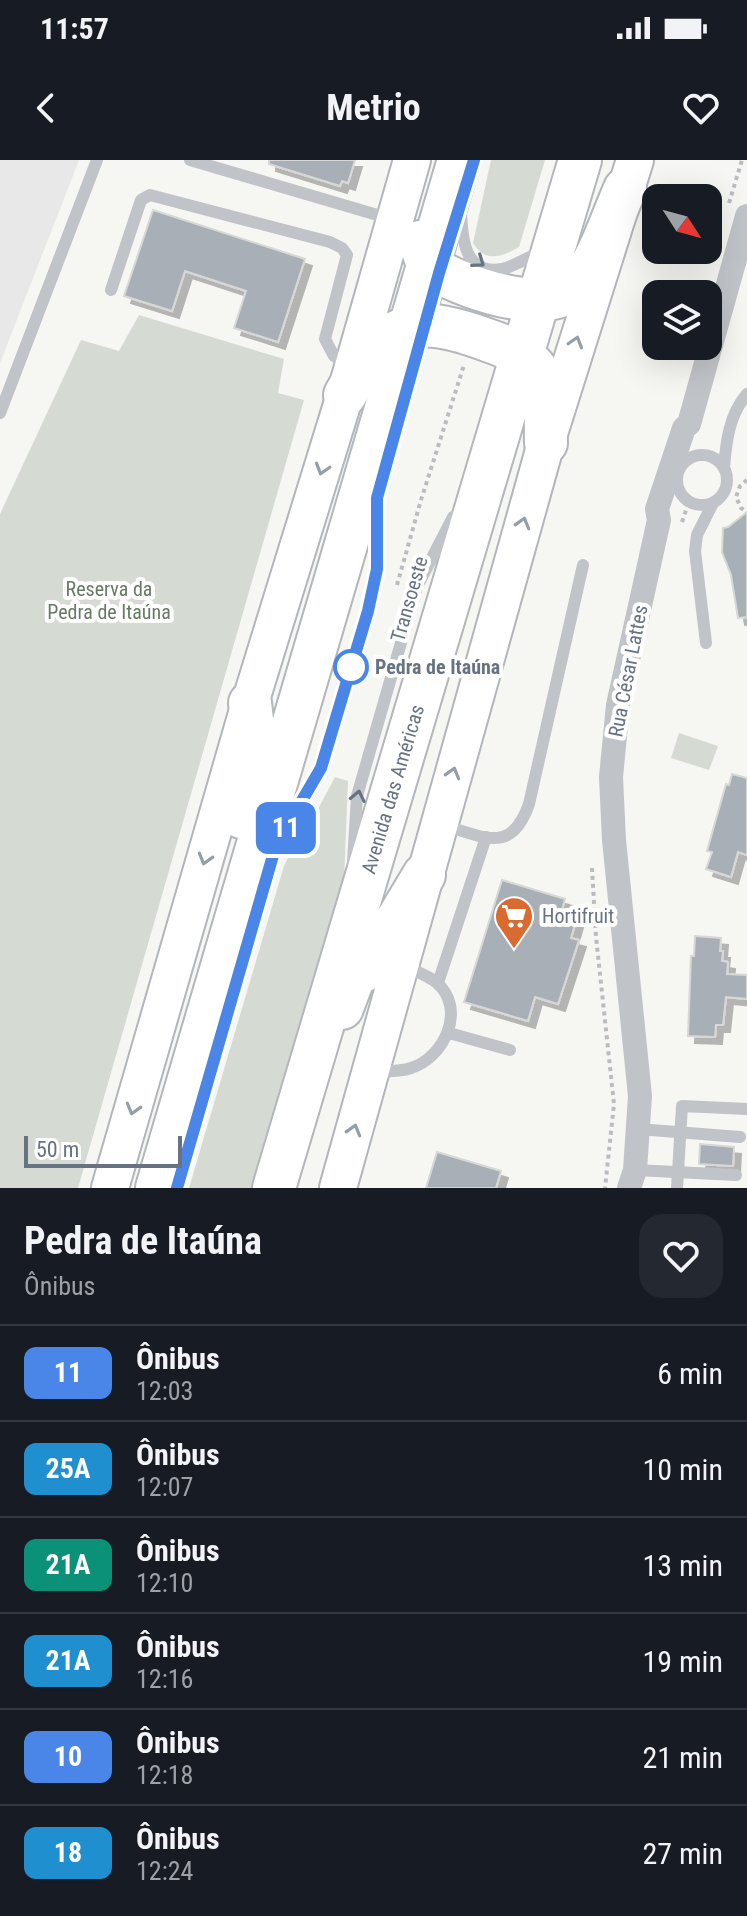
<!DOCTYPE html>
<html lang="pt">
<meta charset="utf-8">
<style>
:root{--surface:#171b24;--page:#242831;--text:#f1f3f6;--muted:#9ea1a6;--line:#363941}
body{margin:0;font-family:"Roboto Condensed",sans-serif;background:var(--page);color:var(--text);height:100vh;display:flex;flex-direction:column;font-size:30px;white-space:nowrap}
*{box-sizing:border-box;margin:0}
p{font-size:26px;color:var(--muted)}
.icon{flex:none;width:44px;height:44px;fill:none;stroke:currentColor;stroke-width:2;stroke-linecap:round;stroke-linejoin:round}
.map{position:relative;height:1028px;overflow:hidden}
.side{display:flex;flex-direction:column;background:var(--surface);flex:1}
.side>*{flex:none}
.badge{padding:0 16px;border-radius:12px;font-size:28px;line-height:52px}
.needle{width:52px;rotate:126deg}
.controls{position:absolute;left:642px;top:24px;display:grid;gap:16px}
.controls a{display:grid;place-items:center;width:80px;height:80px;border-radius:16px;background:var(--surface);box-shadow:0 8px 32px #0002;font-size:40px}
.scale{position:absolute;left:24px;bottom:20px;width:158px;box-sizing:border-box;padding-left:8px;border:4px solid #677383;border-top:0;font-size:22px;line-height:28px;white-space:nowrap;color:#677383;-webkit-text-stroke:6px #fff;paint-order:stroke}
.map>.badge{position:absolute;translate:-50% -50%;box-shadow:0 0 0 4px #fff}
.round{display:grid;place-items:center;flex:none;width:84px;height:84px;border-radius:24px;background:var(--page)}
.summary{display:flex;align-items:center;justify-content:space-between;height:136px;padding:0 24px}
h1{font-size:38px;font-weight:700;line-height:60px}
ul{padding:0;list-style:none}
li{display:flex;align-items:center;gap:24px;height:96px;padding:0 24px;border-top:2px solid var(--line)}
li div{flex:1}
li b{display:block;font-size:30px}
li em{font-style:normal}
li .badge{min-width:88px;font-weight:700;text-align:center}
.status{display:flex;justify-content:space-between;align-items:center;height:56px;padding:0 40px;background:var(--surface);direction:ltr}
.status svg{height:22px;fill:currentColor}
header{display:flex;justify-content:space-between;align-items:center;height:104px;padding:0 24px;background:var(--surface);font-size:36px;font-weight:700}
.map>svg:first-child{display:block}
.built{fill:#e7e8e7}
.green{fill:#d5dbd3}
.building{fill:#a9afb6;stroke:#d7d8d6;stroke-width:2;filter:url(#shadow)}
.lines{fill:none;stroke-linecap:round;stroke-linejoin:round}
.secondary-casing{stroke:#b2b6bc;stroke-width:40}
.trunk-casing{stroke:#b3b6ba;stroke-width:46}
.path{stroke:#babcbf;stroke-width:4;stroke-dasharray:4 4;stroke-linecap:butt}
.service{stroke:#c0c3c7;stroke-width:12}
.minor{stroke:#c0c3c7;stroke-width:24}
.secondary{stroke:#fff;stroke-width:36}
.trunk{stroke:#fff;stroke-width:42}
.oneway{stroke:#677383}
.oneway2{stroke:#959da8}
.line-casing{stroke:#fff;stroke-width:18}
.line{stroke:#4a86e8;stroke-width:12}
.stop-dot{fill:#fff;stroke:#4a86e8;stroke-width:4}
.labels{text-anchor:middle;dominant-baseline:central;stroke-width:8;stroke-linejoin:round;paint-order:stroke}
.park-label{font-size:20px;fill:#677a65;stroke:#fff}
.street-label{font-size:20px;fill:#677383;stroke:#fff}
.stop-label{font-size:20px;font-weight:bold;fill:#677383;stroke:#fff;text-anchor:start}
.poi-label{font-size:20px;fill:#677383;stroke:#fff;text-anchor:start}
</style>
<div class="status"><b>11:57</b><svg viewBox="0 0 49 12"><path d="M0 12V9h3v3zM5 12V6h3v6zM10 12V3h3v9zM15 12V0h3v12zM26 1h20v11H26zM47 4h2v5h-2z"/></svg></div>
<header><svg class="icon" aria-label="back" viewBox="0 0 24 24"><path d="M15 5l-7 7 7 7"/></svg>Metrio<svg class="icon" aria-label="heart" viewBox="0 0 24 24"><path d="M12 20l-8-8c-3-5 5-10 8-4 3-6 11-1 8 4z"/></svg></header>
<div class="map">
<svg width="747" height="1028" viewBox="0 0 747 1028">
<defs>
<filter id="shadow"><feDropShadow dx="7" dy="7" stdDeviation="0" flood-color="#0004"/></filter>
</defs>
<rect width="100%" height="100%" fill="#f6f6f3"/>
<path class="built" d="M 0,0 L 79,0 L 0,203 Z"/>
<g class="green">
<path d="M 491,0 L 545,0 L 519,87 C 502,97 485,103 473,83 Z"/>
<path d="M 139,155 L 284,199 L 278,233 L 304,240 L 78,1028 L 0,1028 L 0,354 L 81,180 L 119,191 Z"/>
<path d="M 679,573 L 718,586 L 709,610 L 671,598 Z"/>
<path d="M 335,617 L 348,621 L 344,721 L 255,1028 L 189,1028 L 284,706 L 301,672 L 318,649 Z"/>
</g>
<g class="building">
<path d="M 269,0 L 355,0 L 348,23 L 342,21 L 340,26 L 269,4 Z"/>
<path d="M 153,50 L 305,99 L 278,182 L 234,168 L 246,131 L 185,111 L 172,151 L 124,136 Z"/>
<path d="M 747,352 L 747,457 L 738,458 L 731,415 L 722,392 L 723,368 L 728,367 Z"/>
<path d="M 732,614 L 747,618 L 747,695 L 738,692 L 731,717 L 706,709 L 712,692 L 707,691 L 726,624 L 729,625 Z"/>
<path d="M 502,720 L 565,739 L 560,756 L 576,761 L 571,778 L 579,780 L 558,844 L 535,837 L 528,861 L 464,842 Z"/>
<path d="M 695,776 L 721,778 L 720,791 L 723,791 L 722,801 L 728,802 L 727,814 L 747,815 L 747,839 L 726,837 L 723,865 L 716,865 L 715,877 L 688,876 L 691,796 L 694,796 Z"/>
<path d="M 700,984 L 734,987 L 733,1006 L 699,1004 Z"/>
<path d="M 437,992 L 501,1011 L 496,1028 L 426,1028 Z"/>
</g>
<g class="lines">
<g class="secondary-casing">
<g id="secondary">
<path d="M 110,1028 L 250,543 L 345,235 L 412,0"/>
<path d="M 338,1028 L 546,283 L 635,0"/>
</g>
</g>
<g class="trunk-casing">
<g id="trunk">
<path d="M 420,82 L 428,105 C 459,127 549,159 579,124 C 599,100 612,58 625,29"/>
<path d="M 345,235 C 386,162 409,151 490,181 C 508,187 531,198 540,215 C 549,233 545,263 546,283"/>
<path d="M 241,657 L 254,577 L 250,543"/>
<path d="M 342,848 L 354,816 L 368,808 L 424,715"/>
<path d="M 157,1028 L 459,0"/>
<path id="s1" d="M 274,1028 L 580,0"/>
</g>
</g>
<g class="path">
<path d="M 729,43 L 742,0"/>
<path d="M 747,320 L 740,326 L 736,337 L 741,348 L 747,352"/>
<path d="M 682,362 L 689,341"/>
<path d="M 397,425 L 421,340 L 464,205"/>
<path d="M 592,708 L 596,777 L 614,944 L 605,1028"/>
</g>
<g class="service">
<path d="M 190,0 L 391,59"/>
<path d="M 461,52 C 462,77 464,116 502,109 C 513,107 526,98 537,94"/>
<path d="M 111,130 L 141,40 L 150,35 L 330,82 L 342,88 L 347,95 L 325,179 L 334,196 L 350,206"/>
<path d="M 0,253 L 97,0"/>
<circle cx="702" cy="320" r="25"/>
<path d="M 724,308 C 726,282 729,255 747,234"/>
<path d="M 706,483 L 695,391 L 697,375 L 713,343"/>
<path d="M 442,665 C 483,676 511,696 529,644 L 583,405"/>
<path d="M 276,685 L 314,624 L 329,582 L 375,425 L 377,338"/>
<path d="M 353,702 L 357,636 L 417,427 L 453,357"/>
<path d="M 438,823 L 486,677"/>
<path d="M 449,873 L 510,890"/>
<path d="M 374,912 C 385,911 400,912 411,908 C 444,898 467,849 437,823 C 428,815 414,811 403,806"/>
<path d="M 638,969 L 740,977"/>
<path d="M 635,1010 L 736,1015"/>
<path d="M 677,1028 L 682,946 L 747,949"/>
</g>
<path class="minor" d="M 629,1028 L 635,1010 L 640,936 L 614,680 L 611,617 L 618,545 L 659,360 L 657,349 L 684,268 L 689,264 L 747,56"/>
<use href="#secondary" class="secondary"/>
<use href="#trunk" class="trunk"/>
</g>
<defs><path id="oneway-chevron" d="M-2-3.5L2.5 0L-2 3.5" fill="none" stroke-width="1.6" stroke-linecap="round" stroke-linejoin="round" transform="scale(2)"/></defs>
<g class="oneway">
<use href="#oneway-chevron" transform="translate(479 102) rotate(35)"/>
<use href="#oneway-chevron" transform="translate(358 636) rotate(-78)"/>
</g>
<g class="oneway2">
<use href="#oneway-chevron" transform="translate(576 182) rotate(-73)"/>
<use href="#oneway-chevron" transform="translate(322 309) rotate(107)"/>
<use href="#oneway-chevron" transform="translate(523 363) rotate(-74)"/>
<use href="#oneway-chevron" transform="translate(453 613) rotate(-74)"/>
<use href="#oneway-chevron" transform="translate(205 699) rotate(106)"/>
<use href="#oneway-chevron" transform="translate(133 949) rotate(106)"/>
<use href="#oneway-chevron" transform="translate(354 970) rotate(-74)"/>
</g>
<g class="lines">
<g class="line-casing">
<path id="line" d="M 177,1028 L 276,685 L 321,608 L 368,451 L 377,409 L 377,338 L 439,113 L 474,0"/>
</g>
<use href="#line" class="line"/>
</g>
<defs>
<g id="supermarket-pin" transform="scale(2)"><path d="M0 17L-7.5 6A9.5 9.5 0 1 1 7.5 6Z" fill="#da6b30" stroke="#fff"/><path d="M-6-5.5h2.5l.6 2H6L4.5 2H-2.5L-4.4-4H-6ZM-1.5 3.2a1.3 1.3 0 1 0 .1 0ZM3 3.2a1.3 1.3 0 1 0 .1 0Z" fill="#fff"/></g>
</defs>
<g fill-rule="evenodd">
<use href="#supermarket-pin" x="514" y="756"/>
</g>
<circle class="stop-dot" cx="351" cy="507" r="16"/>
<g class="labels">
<g class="park-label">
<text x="109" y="429">Reserva da<tspan x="109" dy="23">Pedra de Itaúna</tspan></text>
</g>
<g class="street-label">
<text transform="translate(409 439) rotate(-74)">Transoeste</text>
<text transform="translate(628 511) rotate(-79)">Rua César Lattes</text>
<text stroke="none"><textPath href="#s1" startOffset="416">Avenida das Américas</textPath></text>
</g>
<g class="stop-label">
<text x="375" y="507">Pedra de Itaúna</text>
</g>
<g class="poi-label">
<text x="542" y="756">Hortifruit</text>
</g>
</g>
</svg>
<div class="controls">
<a><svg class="needle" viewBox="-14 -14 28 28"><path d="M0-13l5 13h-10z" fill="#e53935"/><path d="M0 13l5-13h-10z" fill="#9ea1a6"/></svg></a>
<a><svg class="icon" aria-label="layers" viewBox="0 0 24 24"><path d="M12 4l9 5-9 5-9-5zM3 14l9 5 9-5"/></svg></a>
</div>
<div class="scale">50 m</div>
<b class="badge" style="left:286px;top:668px;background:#4a86e8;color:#fff">11</b>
</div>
<section class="side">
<div class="summary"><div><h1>Pedra de Itaúna</h1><p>Ônibus</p></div><a class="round"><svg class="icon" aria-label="heart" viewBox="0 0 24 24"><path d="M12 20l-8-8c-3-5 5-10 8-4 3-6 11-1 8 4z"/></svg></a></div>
<ul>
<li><span class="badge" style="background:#4a86e8;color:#fff">11</span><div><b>Ônibus</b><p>12:03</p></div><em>6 min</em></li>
<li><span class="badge" style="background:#1f8fcf;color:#fff">25A</span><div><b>Ônibus</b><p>12:07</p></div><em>10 min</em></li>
<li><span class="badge" style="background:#0c9179;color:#fff">21A</span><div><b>Ônibus</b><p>12:10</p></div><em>13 min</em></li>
<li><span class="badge" style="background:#1f8fcf;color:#fff">21A</span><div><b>Ônibus</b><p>12:16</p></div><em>19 min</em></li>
<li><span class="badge" style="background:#4a86e8;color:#fff">10</span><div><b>Ônibus</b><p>12:18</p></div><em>21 min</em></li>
<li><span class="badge" style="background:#1f8fcf;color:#fff">18</span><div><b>Ônibus</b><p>12:24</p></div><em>27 min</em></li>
</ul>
</section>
